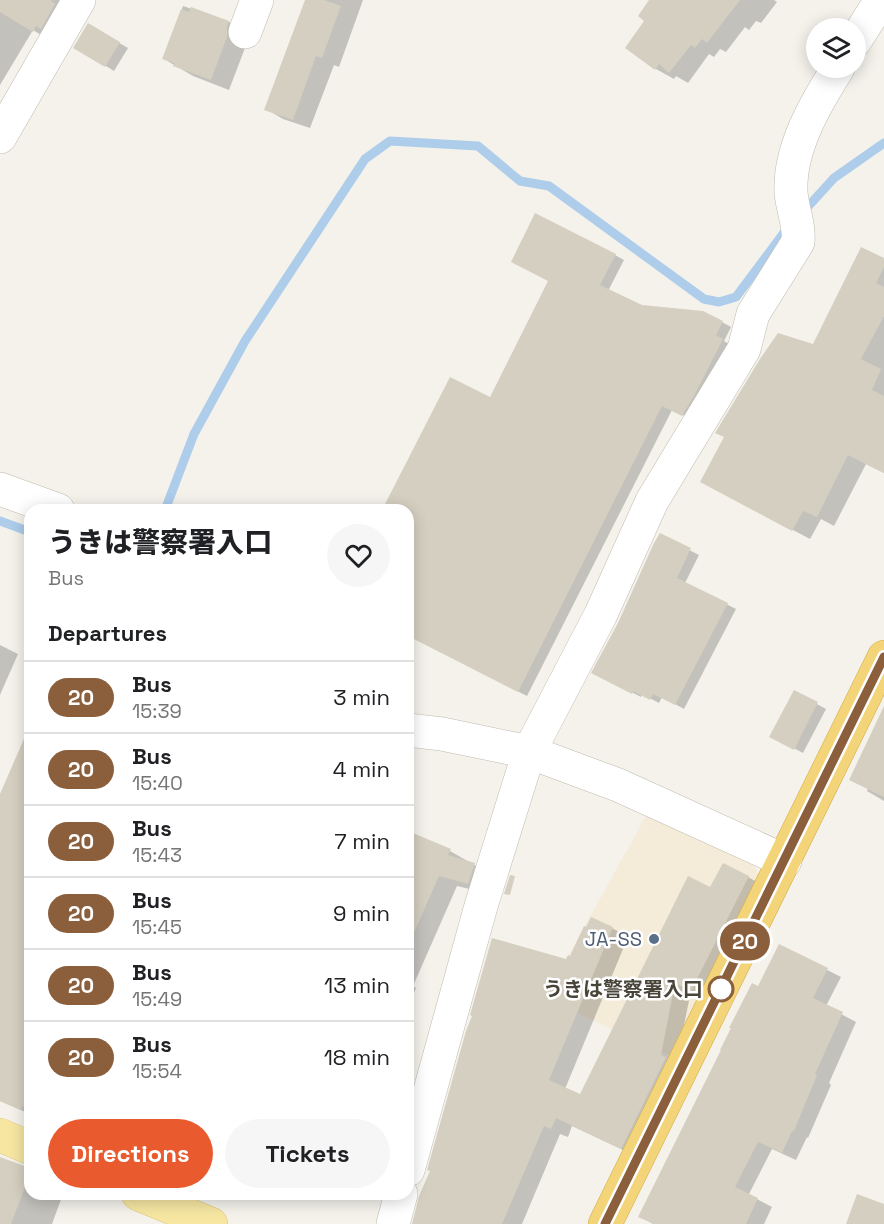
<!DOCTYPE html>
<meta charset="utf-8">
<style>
:root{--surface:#fff;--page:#f6f6f6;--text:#202124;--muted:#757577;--line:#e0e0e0;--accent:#e95a2e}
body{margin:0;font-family:"Space Grotesk","Noto Sans JP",sans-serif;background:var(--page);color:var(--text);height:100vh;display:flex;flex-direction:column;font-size:22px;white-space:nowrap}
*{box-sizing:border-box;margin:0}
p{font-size:20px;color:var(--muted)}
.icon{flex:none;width:33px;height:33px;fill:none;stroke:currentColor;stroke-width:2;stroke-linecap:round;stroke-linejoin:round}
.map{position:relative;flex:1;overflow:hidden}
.details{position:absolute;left:24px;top:504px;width:390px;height:696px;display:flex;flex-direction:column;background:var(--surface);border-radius:18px;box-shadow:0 3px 15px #0003}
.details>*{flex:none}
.badge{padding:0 12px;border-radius:20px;font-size:21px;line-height:39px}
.controls{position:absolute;left:806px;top:18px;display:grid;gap:12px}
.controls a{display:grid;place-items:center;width:60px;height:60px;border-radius:50%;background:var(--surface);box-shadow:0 3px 15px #0003;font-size:30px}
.map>.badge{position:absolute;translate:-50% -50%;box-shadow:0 0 0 3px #fff}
h2{padding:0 24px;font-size:22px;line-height:54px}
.round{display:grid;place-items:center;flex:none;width:63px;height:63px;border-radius:32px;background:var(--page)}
.head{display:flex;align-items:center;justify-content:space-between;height:102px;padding:0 24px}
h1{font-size:28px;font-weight:800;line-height:45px}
.button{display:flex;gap:12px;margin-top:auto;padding:12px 24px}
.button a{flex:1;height:69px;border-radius:36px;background:var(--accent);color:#fff;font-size:24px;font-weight:800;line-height:69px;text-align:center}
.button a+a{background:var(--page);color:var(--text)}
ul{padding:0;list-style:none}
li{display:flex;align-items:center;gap:18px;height:72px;padding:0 24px;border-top:2px solid var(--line)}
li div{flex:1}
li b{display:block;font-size:22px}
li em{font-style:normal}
li .badge{min-width:66px;font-weight:700;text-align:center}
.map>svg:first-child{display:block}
.commercial{fill:#f4ebd9}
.shadow{fill:#0003}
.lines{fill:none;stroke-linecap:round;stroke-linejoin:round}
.stream{stroke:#adcdeb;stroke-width:9}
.building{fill:#d5cfc1}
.minor-casing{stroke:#bfbbae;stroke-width:34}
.major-casing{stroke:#dbc572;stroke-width:34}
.highway-casing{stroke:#d2ab48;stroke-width:34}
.minor{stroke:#fff;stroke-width:33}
.major{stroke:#f6e6a2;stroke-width:33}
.highway{stroke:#f3d478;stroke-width:33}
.line-casing{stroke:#fff;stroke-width:14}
.line{stroke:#8b5e3c;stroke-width:9}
.service-dot{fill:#5c6f8a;stroke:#fff;stroke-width:2}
.stop-dot{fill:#fff;stroke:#8b5e3c;stroke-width:3}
.labels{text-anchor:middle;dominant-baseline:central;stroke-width:5;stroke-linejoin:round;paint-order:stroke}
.service-label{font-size:20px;fill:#4e5e75;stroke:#fff;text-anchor:end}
.stop-label{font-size:20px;font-weight:bold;fill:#484439;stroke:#fff;text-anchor:end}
</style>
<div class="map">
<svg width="884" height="1224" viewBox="0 0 884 1224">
<rect width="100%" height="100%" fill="#f4f2eb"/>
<path class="commercial" d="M 647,814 L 754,863 L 760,880 L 670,1056 L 545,998 Z"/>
<g class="shadow">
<path d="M 0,0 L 63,0 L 46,38 L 33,30 L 0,85 Z"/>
<path d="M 306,0 L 363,0 L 339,67 L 334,65 L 310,128 L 283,119 L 266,109 Z"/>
<path d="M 651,0 L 774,0 L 777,2 L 761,23 L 756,21 L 749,30 L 745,27 L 726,52 L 720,49 L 714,57 L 709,54 L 688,83 L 676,76 L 674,79 L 656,69 L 647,20 Z"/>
<path d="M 183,6 L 229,22 L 246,32 L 245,48 L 229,90 L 193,76 L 164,59 Z"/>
<path d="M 88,25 L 128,48 L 114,71 L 75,47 Z"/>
<path d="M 615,255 L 624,260 L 608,291 L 641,307 L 722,322 L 731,327 L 724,341 L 731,345 L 691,419 L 672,410 L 527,696 L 408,635 L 408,510 L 384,510 L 491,399 Z"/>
<path d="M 884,260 L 884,473 L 866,464 L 834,526 L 821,519 L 810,539 L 719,491 L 814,346 Z"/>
<path d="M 660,535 L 699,555 L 685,583 L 736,609 L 684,709 L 662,697 L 659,703 L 642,694 L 641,697 L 602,677 L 619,623 Z"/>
<path d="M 0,645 L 18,654 L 0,695 Z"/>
<path d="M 795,692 L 826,709 L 803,753 L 771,736 Z"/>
<path d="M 884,733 L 884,801 L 867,791 Z"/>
<path d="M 30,756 L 30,1114 L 0,1101 L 0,798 Z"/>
<path d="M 408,833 L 450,851 L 492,875 L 486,893 L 457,886 L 413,986 L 416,988 L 408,1006 Z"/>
<path d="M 748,877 L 764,886 L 708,999 L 691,991 L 676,1064 L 638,1157 L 572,1126 L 568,1137 L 560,1134 L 522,1224 L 413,1224 L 567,961 L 612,928 L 628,937 L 565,1089 L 581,1096 L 711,889 Z"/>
<path d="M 780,946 L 841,977 L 826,1006 L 856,1022 L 829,1083 L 831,1085 L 808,1138 L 807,1137 L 796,1160 L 772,1149 L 749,1194 L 749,1195 L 772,1207 L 764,1224 L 653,1224 L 640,1216 Z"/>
<path d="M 0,1158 L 30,1170 L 30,1194 L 63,1194 L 52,1224 L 0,1224 Z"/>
</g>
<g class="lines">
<g class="stream">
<path d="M 803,212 L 834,178 L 884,143"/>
<path d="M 165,510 L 194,434 L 245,341 L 365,159 L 390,141 L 478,146 L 520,181 L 549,186 L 704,299 L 719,302 L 736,297 L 789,226"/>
<path d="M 0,521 L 30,532"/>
</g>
</g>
<g class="building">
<path d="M 0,0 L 52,0 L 51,1 L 55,4 L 41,29 L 36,26 L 33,32 L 0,12 Z"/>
<path d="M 305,0 L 324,0 L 341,6 L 322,58 L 316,56 L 293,120 L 264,110 Z"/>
<path d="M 649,0 L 740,0 L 707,43 L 702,39 L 695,48 L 691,45 L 669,73 L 659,64 L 655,70 L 625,48 L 644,21 L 638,16 Z"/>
<path d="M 191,7 L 229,21 L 227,26 L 227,37 L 211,80 L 173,66 L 174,63 L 162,59 L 181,9 L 189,12 Z"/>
<path d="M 88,23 L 120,42 L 105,67 L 73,48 Z"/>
<path d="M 535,213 L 616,254 L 600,285 L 642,305 L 703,311 L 723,321 L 716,335 L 723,339 L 695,394 L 682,416 L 662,406 L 518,692 L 408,636 L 408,510 L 382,510 L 450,377 L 490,397 L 548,281 L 511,262 Z"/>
<path d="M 861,247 L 884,258 L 884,267 L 876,283 L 884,287 L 884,316 L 861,359 L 881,369 L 872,390 L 884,396 L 884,473 L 848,455 L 817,517 L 803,511 L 792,531 L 700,482 L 724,437 L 715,433 L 760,359 L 778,333 L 813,344 Z"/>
<path d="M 660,533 L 691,548 L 677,578 L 728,603 L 675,705 L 653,694 L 650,700 L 633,691 L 632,694 L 591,673 L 618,623 L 654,543 Z"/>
<path d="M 794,690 L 818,702 L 794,750 L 769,737 Z"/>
<path d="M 884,706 L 884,797 L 849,780 Z"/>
<path d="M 30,725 L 30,1110 L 22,1106 L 21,1110 L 0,1101 L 0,794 Z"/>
<path d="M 408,831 L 451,849 L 448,855 L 475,863 L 468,884 L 439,876 L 408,946 Z"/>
<path d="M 723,863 L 749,876 L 691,991 L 675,983 L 661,1055 L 666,1057 L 621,1149 L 556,1118 L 551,1129 L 544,1126 L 502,1224 L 412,1224 L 419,1196 L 430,1171 L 427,1170 L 466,1031 L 472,1016 L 470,1015 L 492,938 L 566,959 L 568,955 L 570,956 L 584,926 L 586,927 L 591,917 L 613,927 L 549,1080 L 580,1094 L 688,876 L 710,887 Z"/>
<path d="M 510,875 L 515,876 L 510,895 L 504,894 Z"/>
<path d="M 779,944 L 828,968 L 813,998 L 843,1012 L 815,1074 L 817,1075 L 794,1131 L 792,1131 L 782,1153 L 758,1142 L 735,1187 L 758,1198 L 746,1224 L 654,1224 L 638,1217 L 721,1050 L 720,1050 L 731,1028 L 729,1028 L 752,983 L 758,986 Z"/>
<path d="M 0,1157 L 30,1168 L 30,1174 L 11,1224 L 0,1224 Z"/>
<path d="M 857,1194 L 884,1204 L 884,1224 L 846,1224 Z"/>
</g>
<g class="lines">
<g class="minor-casing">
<g id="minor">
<path d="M 245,32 L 257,0"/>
<path d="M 855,41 L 874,11 L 883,0"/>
<path d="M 0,137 L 79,0"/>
<path d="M 0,489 L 58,510"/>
<path d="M 408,730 L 442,734 L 529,752 L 618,785 L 785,861"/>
<path d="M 408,1170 L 481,906 L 529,752 L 601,614 L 652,501 L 744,349 L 753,314 L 798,242 C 800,224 792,209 791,192 C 789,148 816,103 838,68"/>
<path d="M 393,1224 L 401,1194"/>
</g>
</g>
<g class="major-casing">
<g id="major">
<path d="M 0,1135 L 30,1148"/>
<path d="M 138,1194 L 211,1224"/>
</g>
</g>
<g class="highway-casing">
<path id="highway" d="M 605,1224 L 884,657"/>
</g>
<use href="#minor" class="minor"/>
<use href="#major" class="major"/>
<use href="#highway" class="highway"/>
</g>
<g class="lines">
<g class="line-casing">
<path id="line" d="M 605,1224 L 884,657"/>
</g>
<use href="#line" class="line"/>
</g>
<circle class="service-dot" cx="654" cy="939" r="6"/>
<circle class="stop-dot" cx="721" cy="989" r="12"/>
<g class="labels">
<g class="service-label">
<text x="642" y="939">JA-SS</text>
</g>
<g class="stop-label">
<text x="703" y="989">うきは警察署入口</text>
</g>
</g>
</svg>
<div class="controls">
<a><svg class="icon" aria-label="layers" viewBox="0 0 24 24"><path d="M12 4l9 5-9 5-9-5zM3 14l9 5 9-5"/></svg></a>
</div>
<b class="badge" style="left:745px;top:941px;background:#8b5e3c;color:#fff">20</b>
<section class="details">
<div class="head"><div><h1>うきは警察署入口</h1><p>Bus</p></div><a class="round"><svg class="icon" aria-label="heart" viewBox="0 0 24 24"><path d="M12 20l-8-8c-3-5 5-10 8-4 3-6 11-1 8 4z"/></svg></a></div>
<h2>Departures</h2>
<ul>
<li><span class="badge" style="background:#8b5e3c;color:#fff">20</span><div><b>Bus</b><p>15:39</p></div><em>3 min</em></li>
<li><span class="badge" style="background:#8b5e3c;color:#fff">20</span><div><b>Bus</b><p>15:40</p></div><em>4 min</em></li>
<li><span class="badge" style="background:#8b5e3c;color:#fff">20</span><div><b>Bus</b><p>15:43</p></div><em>7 min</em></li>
<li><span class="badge" style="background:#8b5e3c;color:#fff">20</span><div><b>Bus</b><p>15:45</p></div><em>9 min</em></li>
<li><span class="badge" style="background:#8b5e3c;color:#fff">20</span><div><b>Bus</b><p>15:49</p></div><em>13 min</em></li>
<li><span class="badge" style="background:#8b5e3c;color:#fff">20</span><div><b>Bus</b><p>15:54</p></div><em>18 min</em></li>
</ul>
<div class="button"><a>Directions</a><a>Tickets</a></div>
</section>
</div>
